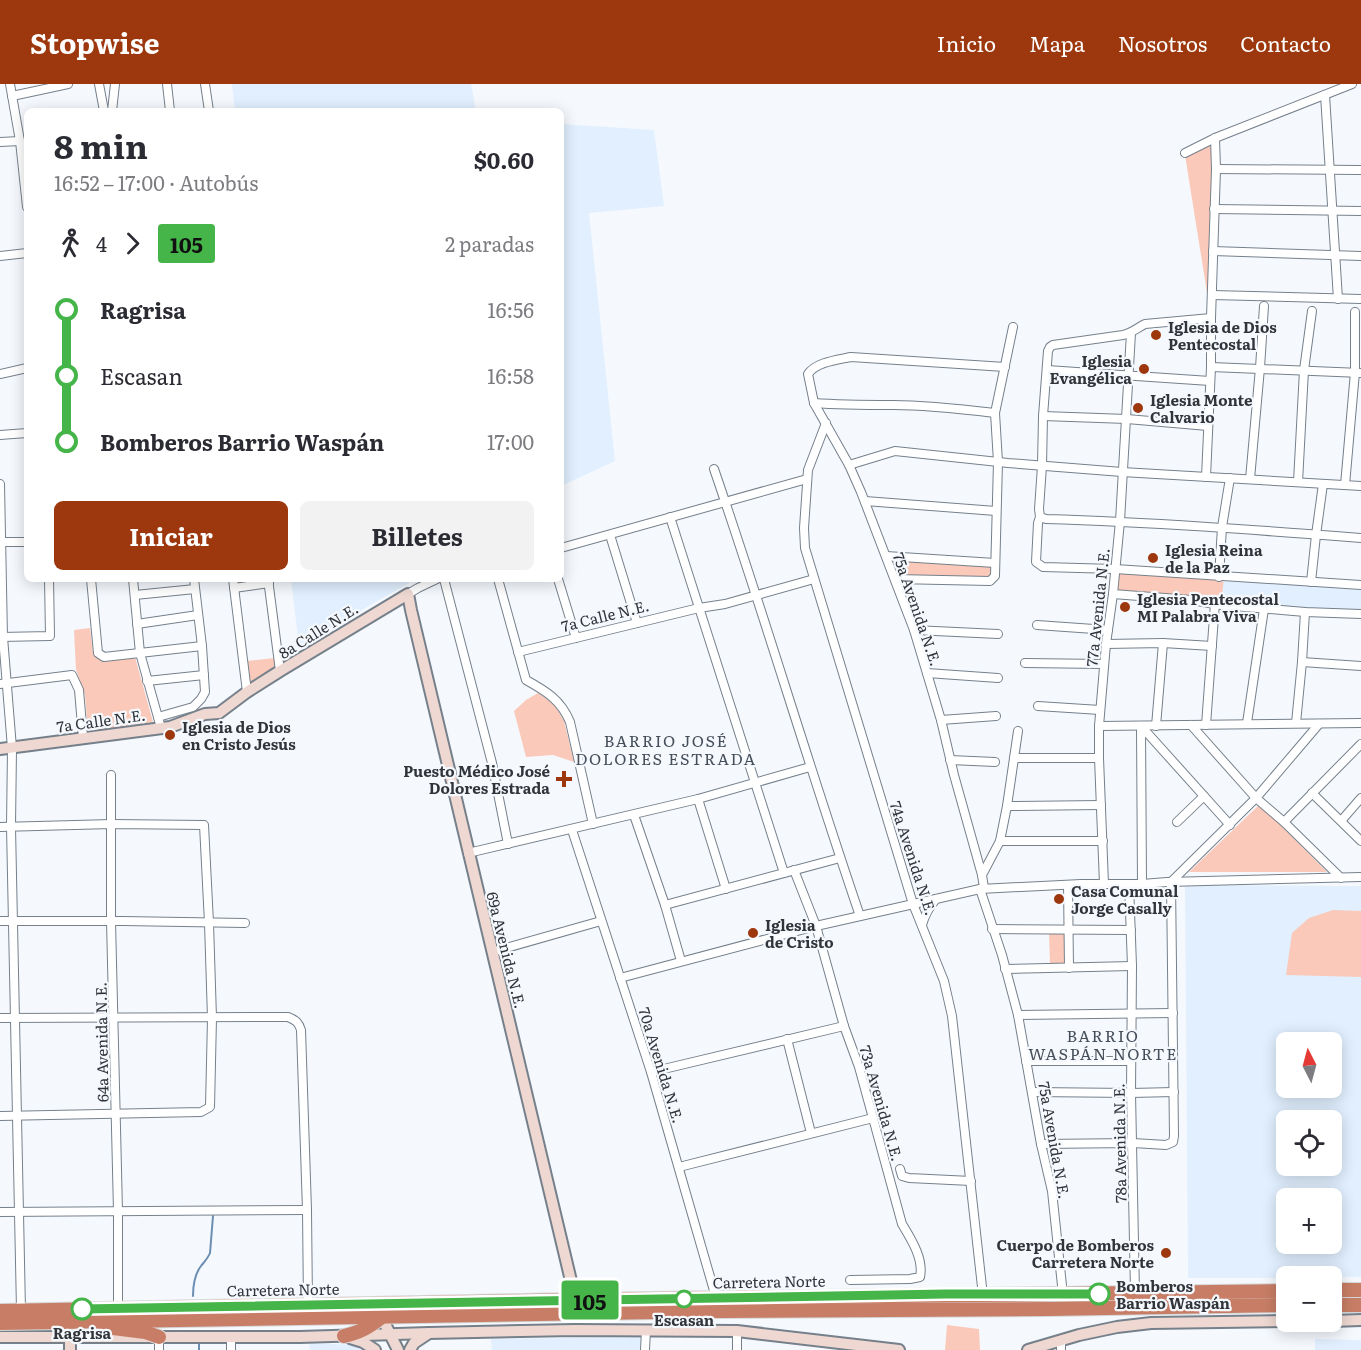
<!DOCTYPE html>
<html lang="es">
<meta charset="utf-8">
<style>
:root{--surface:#fff;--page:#f2f2f3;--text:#2b2b33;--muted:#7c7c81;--accent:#9d380e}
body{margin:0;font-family:Literata,serif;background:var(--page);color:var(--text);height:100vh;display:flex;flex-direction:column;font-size:22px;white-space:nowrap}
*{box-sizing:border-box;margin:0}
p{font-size:20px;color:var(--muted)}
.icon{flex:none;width:33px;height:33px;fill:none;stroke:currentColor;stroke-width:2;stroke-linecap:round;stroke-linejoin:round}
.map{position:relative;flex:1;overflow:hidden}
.panel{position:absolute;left:24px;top:24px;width:540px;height:474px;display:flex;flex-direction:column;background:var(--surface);border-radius:9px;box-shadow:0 3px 15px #0003}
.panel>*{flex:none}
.badge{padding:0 12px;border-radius:4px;font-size:21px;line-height:39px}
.needle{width:39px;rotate:354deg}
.buttons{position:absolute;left:1276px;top:948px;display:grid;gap:12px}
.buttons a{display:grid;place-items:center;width:66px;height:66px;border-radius:9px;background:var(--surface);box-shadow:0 3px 15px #0003;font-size:30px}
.map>.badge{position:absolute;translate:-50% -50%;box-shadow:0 0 0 3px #fff}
.legs{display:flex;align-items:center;gap:9px;height:66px;padding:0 30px;font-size:20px}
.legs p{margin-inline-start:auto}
.headline{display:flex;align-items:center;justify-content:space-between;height:102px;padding:0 30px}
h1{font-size:33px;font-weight:700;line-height:45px}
.action{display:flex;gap:12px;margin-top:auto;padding:12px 30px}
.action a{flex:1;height:69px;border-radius:9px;background:var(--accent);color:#fff;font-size:24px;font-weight:700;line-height:69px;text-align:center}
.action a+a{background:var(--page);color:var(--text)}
ul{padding:0 30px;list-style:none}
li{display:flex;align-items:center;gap:21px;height:66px;font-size:22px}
li i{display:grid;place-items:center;width:9px;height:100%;margin:0 8px;background:currentColor}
li i::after{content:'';width:15px;height:15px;margin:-8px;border:4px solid;border-radius:50%;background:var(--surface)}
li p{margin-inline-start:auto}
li:first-child i{background:linear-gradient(#0000 50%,currentColor 0)}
li:last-child i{background:linear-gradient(currentColor 50%,#0000 0)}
header{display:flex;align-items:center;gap:36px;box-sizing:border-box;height:84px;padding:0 30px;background:var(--accent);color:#fff}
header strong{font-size:28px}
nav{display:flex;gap:33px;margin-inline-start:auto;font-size:21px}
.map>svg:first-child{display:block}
.built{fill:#e1effe;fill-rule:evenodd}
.green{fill:#fac9b9}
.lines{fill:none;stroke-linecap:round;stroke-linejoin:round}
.stream{stroke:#6c8eb3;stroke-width:2}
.street-casing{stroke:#76808b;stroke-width:10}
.secondary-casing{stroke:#76808b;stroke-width:14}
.highway-casing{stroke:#d6d7d8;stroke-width:16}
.street{stroke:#fff;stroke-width:8}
.secondary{stroke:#eed8d1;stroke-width:10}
.highway{stroke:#c87e66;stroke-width:14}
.line-1-casing{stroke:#fff;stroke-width:14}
.line-1{stroke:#45b549;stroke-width:9}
.poi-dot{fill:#9d380e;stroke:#f5f9fe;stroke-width:2}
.stop-1-dot{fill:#fff;stroke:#45b549;stroke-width:3}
.labels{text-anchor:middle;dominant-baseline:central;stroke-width:4.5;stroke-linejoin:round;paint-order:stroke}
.poi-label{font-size:15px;font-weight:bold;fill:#31353a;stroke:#f5f9fe;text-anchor:start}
.street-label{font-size:15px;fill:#31353a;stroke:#f5f9fe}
.stop-label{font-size:15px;font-weight:bold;fill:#31353a;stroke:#f5f9fe}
.neighbourhood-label{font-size:16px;letter-spacing:1.5px;fill:#454e59;stroke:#f5f9fe}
</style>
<header>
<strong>Stopwise</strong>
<nav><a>Inicio</a><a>Mapa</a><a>Nosotros</a><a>Contacto</a></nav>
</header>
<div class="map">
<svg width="1361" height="1266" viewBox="0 0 1361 1266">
<rect width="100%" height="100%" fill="#f5f9fe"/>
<g class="built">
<path d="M 232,0 L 471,0 L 476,27 L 235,27 Z"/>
<path d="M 561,40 L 654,46 L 664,122 L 589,129 L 615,377 L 561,402 Z"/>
<path d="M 1224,493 L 1361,503 L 1361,528 L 1221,521 Z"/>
<path d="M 291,495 L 409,495 L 409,499 L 299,562 Z"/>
<path d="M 1185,801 L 1361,802 L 1361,1193 L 1287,1192 L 1287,1194 L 1188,1194 ZM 1287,958 L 1332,958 L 1332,1004 L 1287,1004 ZM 1287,1036 L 1332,1036 L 1332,1082 L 1287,1082 ZM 1287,1114 L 1332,1114 L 1332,1160 L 1287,1160 Z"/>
<path d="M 643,1253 L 643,1266 L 492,1266 L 491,1255 Z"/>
<path d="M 1315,1255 L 1361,1256 L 1361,1266 L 1315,1266 Z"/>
<path d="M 309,1259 L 356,1261 L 366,1266 L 310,1266 Z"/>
</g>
<g class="green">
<path d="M 1215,57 L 1208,215 L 1185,71 Z"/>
<path d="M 894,469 L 995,477 L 994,500 L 906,496 Z"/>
<path d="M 1115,487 L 1224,493 L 1221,521 L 1113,510 Z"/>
<path d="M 90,544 L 93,569 L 102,578 L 135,573 L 153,638 L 88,648 L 85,611 L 76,586 L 74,546 Z"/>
<path d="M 275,574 L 275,579 L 274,584 L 250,598 L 247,595 L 246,577 Z"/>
<path d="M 538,609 L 554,620 L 564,637 L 574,678 L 553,671 L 526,673 L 514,627 L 526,616 Z"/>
<path d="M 1260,720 L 1327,788 L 1189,788 Z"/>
<path d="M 1333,826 L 1361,827 L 1361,893 L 1286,891 L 1292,849 L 1309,834 Z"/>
<path d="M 1049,849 L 1067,849 L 1068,881 L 1050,881 Z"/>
<path d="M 947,1241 L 979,1245 L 980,1266 L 945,1266 Z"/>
</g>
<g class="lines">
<g class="stream">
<path d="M 193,1212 C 193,1201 194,1191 201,1182 C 205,1177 208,1174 210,1169 L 213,1132"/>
<path d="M 199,1259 L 199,1266"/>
</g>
<g class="street-casing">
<g id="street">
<path d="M 10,0 L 20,57 L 27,123"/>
<path d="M 99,0 L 104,27"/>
<path d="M 167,0 L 170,27"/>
<path d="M 205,0 L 209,27"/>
<path d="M 1325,11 L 1338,215"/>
<path d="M 12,12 L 68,0"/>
<path d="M 112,27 L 115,0"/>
<path d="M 0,58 L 20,57"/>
<path d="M 1185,69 L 1215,54 L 1352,0"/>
<path d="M 1216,85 L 1361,86"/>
<path d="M 1214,125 L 1361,127"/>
<path d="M 1213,167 L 1361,172"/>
<path d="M 0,172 L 27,169"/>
<path d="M 1212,211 L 1361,215"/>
<path d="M 1211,234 L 1145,240 C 1137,244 1132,249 1123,251 L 1053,261 L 1050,263 L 1048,267 L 1043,332 L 1042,382 L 1039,425 L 1040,433 L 1038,439 L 1036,478 L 1043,483 L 1115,485 L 1361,501"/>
<path d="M 1211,283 L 1361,289"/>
<path d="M 1047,286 L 1210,297"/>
<path d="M 0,290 L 27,284"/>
<path d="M 814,319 C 841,321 867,321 893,321 C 927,321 961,325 995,329"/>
<path d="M 1043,332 L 1127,335 L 1208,342"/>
<path d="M 826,339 L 808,386 L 804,444 L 805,464 L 913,820 L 944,897 L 952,932 L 983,1212"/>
<path d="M 0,351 L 27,349"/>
<path d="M 849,381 L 895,367 L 1008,379 L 1122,388 L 1361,402"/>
<path d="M 714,385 C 765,533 809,683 860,832"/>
<path d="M 1206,393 L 1211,283 L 1211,234 L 1216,85 L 1215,54"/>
<path d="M 1250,395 L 1260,284 L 1264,222"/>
<path d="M 1298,398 L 1304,286 L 1312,227"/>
<path d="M 0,400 L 3,553 L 12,664 L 11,743 L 21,1226"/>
<path d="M 1345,401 L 1355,288 L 1355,228"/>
<path d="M 865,417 L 996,427"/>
<path d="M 670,433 L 784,789"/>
<path d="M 1040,433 L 1046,435 C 1151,438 1256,446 1361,454"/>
<path d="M 610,451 L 637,539"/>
<path d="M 0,458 L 27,458"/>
<path d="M 561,464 L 807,395"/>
<path d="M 886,472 L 995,479"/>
<path d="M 1219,493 L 1222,443 L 1230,394"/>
<path d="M 91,495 L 98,569 L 104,573 L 202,562"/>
<path d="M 133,495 L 140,569 L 161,644"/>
<path d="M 233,495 L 247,608"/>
<path d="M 268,495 L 280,587"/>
<path d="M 444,495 L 492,679 L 508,760"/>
<path d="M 498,495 L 526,596 C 546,607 561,616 570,638 L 593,740"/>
<path d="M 558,495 L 576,554"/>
<path d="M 895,495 L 990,497 L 995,492 L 998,378 L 995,329 L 1013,243"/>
<path d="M 1311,498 L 1316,451 L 1323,400"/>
<path d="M 234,504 L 269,499"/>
<path d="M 408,510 L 418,504 L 437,495"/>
<path d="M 1113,510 L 1191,516 L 1221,521 L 1305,528 L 1361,530"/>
<path d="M 135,511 L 195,505"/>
<path d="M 137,540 L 198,531"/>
<path d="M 1037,541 L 1108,546"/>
<path d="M 914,546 L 998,550"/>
<path d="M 0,553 L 50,552 L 49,495"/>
<path d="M 1106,560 L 1163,559 L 1212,562"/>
<path d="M 518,568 L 699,524 L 725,520 L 814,495"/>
<path d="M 1302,578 L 1361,582"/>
<path d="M 1025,579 L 1104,580"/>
<path d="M 927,589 L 998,594"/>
<path d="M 147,597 L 204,591"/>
<path d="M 0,600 L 72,591 L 79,606 L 83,653"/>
<path d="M 1038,622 L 1100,626"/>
<path d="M 158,633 L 193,623 L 201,615 L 205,608 L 202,562 L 194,495"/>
<path d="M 941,636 L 996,632"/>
<path d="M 1247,639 L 1264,525"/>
<path d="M 1296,639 L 1302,578 L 1305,528"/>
<path d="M 1191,641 L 1256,714 L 1284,738 L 1341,794"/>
<path d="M 1206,641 L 1215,519"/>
<path d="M 1099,642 L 1361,639"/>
<path d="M 1141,642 L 1142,800"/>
<path d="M 1141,642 L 1230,741"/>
<path d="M 1156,642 L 1163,559"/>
<path d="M 1014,674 L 1099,674"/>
<path d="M 950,676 L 995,678"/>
<path d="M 111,691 L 111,837 L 118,1127 L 118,1224"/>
<path d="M 1312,709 L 1361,757"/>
<path d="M 698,715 L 726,805"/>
<path d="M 1007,722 L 1101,721"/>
<path d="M 634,731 L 665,821 L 681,877"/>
<path d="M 1341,737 L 1361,714"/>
<path d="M 1177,738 L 1204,712"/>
<path d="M 1284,738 L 1361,660"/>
<path d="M 0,743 L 112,740 L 204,741 L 209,839 L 212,934 L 210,1023 L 201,1028 L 0,1032"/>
<path d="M 572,746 L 651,988 L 717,1217"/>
<path d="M 1000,757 L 1103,757"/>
<path d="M 468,769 L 698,715 L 810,683"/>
<path d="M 794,786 L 816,842 L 844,942 L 859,983 L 902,1140 C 911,1155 924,1175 920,1193 L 910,1195 L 850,1196"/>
<path d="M 982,791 L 954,691 L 941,636 L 914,546 L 861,408 L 849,381 L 814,319 L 808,290 C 816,278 837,276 851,273 L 1005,283"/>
<path d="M 1104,800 L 1099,674 L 1099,642 L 1106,560 L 1113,510 L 1120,437 L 1131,249"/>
<path d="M 1129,800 L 1132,882 L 1131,1009 L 1135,1209"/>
<path d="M 1068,801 L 1069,884"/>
<path d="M 984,804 L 982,791 L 1000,757 L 1007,722 L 1018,647"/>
<path d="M 980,805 L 1002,871 L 1018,931 L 1041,1060 L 1052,1107 L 1063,1211"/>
<path d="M 665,821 L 840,774"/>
<path d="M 0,837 L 122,837 L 245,839"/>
<path d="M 922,841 C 925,830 929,823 936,815"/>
<path d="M 992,845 L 1131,846"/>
<path d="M 492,868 L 601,837"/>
<path d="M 1005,885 L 1132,882"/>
<path d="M 620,894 L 816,842 L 980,805 L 1081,800 L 1142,800 L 1167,798 L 1361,793"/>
<path d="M 1018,931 L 1173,929"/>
<path d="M 0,934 L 288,933 C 296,936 299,939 301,946 L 307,1126 L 308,1221"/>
<path d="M 787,955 L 811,1049"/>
<path d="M 1026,977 L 1131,977"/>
<path d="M 651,988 L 844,942"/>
<path d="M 1032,1008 L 1131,1009 L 1174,1008"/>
<path d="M 1041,1060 L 1133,1059 L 1166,1061 L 1173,1058 L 1174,1052 L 1171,798 L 1256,714 L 1319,640"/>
<path d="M 679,1083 L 873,1034"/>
<path d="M 900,1085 L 902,1092 L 909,1094 L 971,1097"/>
<path d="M 0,1128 L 307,1126"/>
<path d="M 159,1253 L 159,1266"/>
<path d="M 1061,1256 L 1061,1266"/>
<path d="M 231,1266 L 231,1253"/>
<path d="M 645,1266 L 646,1246"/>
<path d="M 737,1266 L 737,1247"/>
</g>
</g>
<g class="secondary-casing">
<g id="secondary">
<path d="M 0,665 L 170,643 L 205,630 L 219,629 L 247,608 L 280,587 L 408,510 L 411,526 L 577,1222"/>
<path d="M 379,1228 L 398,1266"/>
<path d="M 1332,1237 L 1361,1236"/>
<path d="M 0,1253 L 300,1253 L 429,1249 L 574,1246 L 737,1247 L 899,1266"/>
<path d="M 70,1253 L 70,1266"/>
<path d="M 350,1254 L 363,1258 L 375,1266"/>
<path d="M 410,1266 L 414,1259 L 429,1249"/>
<path d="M 1028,1266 L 1079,1251 L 1117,1243 L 1151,1239 L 1287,1237"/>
</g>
</g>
<g class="highway-casing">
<g id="highway">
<path d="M 1332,1206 L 1361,1206"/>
<path d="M 1332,1221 L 1361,1221"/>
<path d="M 0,1227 L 576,1216 L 1287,1207"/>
<path d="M 0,1239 L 719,1227 L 1048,1225 L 1287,1221"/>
<path d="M 105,1243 L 145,1248 L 159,1253"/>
<path d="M 344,1252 C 361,1248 369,1243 382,1233"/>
</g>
</g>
<use href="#street" class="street"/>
<use href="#secondary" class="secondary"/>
<use href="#highway" class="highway"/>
</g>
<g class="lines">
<g class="line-1-casing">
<path id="line-1" d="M 82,1225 L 945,1210 L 1099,1210"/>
</g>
<use href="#line-1" class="line-1"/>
</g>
<g class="poi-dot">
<circle cx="1156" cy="251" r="6"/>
<circle cx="1144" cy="285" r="6"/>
<circle cx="1138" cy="324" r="6"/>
<circle cx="1153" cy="474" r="6"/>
<circle cx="1125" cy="523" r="6"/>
<circle cx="170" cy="651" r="6"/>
<path d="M561 686h6v6h6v6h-6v6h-6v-6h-6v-6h6z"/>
<circle cx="1059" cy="815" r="6"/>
<circle cx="753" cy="849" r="6"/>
<circle cx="1166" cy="1169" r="6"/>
</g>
<g class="stop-1-dot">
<circle cx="1099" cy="1210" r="10"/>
<circle cx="684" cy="1215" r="8"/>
<circle cx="82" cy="1225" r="10"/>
</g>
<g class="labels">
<g class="poi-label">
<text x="1168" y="242">Iglesia de Dios<tspan x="1168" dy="17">Pentecostal</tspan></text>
<text x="1132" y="276" text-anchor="end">Iglesia<tspan x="1132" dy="17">Evangélica</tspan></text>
<text x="1150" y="315">Iglesia Monte<tspan x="1150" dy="17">Calvario</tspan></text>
<text x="1165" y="465">Iglesia Reina<tspan x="1165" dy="17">de la Paz</tspan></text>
<text x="1137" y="514">Iglesia Pentecostal<tspan x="1137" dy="17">MI Palabra Viva</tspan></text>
<text x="182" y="642">Iglesia de Dios<tspan x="182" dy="17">en Cristo Jesús</tspan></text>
<text x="550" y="686" text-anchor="end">Puesto Médico José<tspan x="550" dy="17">Dolores Estrada</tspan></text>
<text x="1071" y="806">Casa Comunal<tspan x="1071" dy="17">Jorge Casally</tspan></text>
<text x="765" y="840">Iglesia<tspan x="765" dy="17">de Cristo</tspan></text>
<text x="1154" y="1160" text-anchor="end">Cuerpo de Bomberos<tspan x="1154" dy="17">Carretera Norte</tspan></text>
</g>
<g class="street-label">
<text transform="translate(1097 523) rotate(-84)">77a Avenida N.E.</text>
<text transform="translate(918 525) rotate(71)">75a Avenida N.E.</text>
<text transform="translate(605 531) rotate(-14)">7a Calle N.E.</text>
<text transform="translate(318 546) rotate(-32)">8a Calle N.E.</text>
<text transform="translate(101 636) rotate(-8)">7a Calle N.E.</text>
<text transform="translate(914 774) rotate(72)">74a Avenida N.E.</text>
<text transform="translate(507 866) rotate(76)">69a Avenida N.E.</text>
<text transform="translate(101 958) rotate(-91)">64a Avenida N.E.</text>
<text transform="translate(662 981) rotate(73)">70a Avenida N.E.</text>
<text transform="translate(882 1019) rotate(74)">73a Avenida N.E.</text>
<text transform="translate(1055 1056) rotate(80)">75a Avenida N.E.</text>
<text transform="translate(1119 1059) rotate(-91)">78a Avenida N.E.</text>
<text transform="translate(769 1197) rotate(-1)">Carretera Norte</text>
<text transform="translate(283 1205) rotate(-1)">Carretera Norte</text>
</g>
<g class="stop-label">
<text x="1116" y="1201" text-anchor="start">Bomberos<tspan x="1116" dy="17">Barrio Waspán</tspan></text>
<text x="684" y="1235">Escasan</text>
<text x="82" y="1248">Ragrisa</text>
</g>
<g class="neighbourhood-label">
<text x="666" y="656">BARRIO JOSÉ<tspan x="666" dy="18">DOLORES ESTRADA</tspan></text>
<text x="1103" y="951">BARRIO<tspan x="1103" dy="18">WASPÁN NORTE</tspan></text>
</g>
</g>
</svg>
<div class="buttons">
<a><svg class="needle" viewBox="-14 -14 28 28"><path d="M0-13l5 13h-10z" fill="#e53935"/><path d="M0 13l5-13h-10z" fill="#7c7c81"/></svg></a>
<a><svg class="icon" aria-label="locate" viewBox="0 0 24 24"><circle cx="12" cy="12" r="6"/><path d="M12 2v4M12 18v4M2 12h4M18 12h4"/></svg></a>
<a>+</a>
<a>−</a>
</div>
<b class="badge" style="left:590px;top:1216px;background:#45b549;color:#111">105</b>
<section class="panel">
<div class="headline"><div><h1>8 min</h1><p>16:52 – 17:00 · Autobús</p></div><b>$0.60</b></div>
<div class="legs"><svg class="icon" aria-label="walk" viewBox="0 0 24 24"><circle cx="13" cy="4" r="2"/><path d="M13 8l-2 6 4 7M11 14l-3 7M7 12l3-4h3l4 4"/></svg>4<svg class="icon" aria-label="forward" viewBox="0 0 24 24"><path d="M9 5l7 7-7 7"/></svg><b class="badge" style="background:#45b549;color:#111">105</b><p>2 paradas</p></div>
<ul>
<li><i style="color:#45b549"></i><b>Ragrisa</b><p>16:56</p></li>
<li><i style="color:#45b549"></i><span>Escasan</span><p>16:58</p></li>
<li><i style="color:#45b549"></i><b>Bomberos Barrio Waspán</b><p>17:00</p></li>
</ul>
<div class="action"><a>Iniciar</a><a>Billetes</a></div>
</section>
</div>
